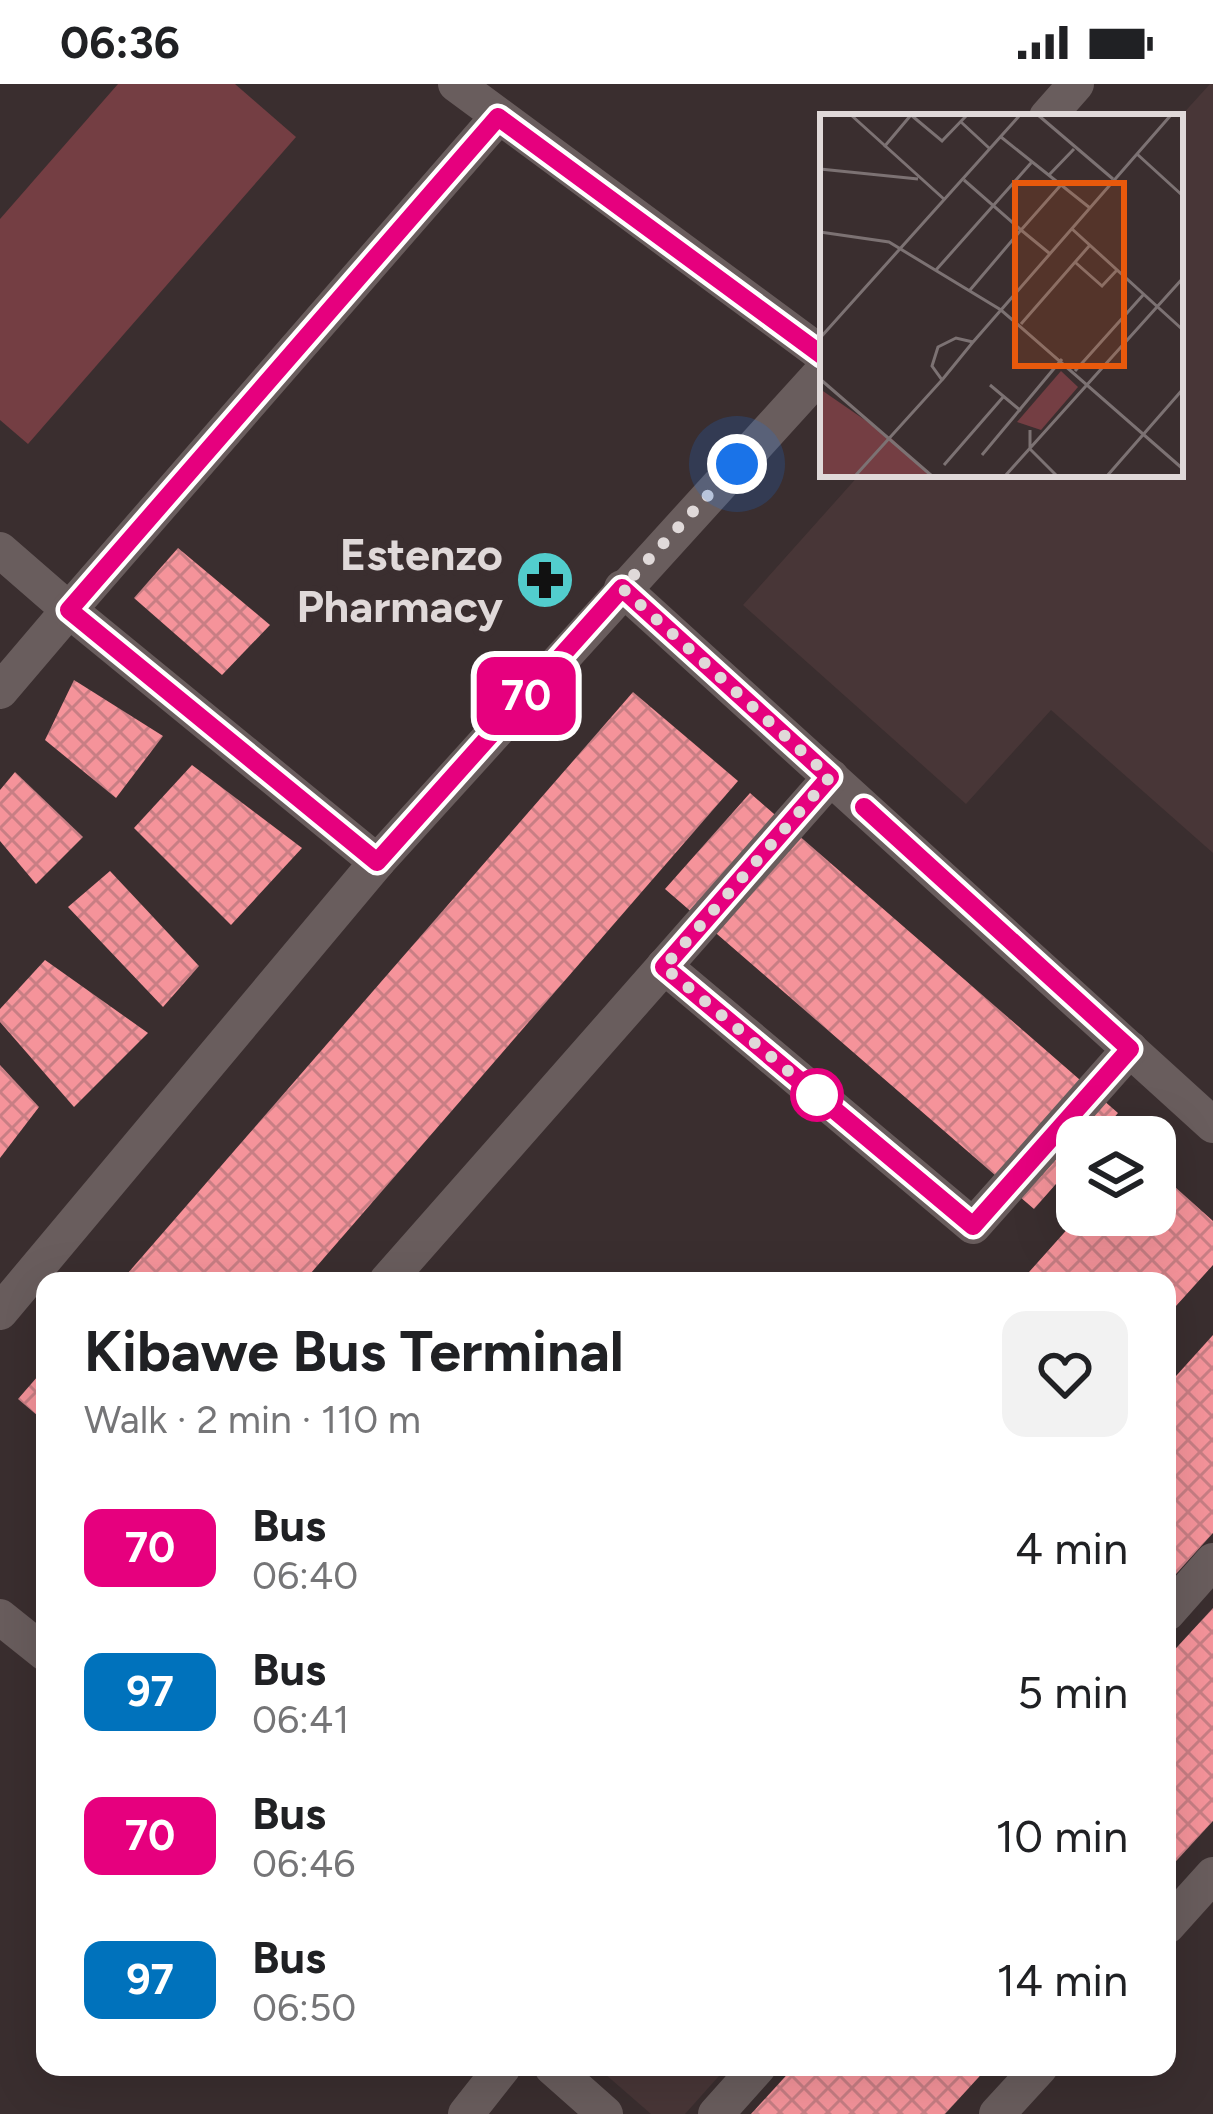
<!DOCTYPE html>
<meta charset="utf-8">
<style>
:root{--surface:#fff;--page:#f2f2f2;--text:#202124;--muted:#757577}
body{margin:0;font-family:Figtree,sans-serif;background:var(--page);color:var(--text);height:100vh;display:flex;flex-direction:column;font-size:45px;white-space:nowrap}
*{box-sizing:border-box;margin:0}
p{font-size:39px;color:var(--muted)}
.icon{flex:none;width:66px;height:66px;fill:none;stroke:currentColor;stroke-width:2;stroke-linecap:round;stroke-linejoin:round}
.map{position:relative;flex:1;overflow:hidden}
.details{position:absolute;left:36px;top:1188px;width:1140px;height:804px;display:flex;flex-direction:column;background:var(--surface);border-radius:24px;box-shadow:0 12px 48px #0002}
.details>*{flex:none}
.badge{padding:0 24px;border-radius:18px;font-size:42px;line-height:78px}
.controls{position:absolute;left:1056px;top:1032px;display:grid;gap:24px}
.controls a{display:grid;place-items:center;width:120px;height:120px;border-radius:24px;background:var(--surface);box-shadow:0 12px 48px #0002;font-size:60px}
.you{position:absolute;width:60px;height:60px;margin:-30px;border:9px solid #fff;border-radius:50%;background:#1a73e8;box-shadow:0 0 0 18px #1a73e833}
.map>.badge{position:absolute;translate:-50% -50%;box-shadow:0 0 0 6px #fff}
.round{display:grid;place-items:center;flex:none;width:126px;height:126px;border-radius:24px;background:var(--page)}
.headline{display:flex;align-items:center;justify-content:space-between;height:204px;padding:0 48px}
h1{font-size:57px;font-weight:700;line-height:90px}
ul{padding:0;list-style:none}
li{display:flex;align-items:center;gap:36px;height:144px;padding:0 48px}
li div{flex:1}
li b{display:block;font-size:45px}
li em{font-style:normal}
li .badge{min-width:132px;font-weight:700;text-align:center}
.status{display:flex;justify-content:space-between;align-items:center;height:84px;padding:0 60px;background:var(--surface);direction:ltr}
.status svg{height:33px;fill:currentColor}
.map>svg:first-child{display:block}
.built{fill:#483637}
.garden{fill:#743e43}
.building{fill:url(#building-cross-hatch)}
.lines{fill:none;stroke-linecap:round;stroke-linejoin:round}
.minor{stroke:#695d5d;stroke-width:36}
.line-casing{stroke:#fff;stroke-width:27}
.line{stroke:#e6007e;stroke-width:18}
.walk{stroke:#e0d9d9;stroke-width:12;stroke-dasharray:0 21.6}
.stop-dot{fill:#fff;stroke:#e6007e;stroke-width:6}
.labels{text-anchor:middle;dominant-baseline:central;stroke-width:12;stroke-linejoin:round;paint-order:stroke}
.poi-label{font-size:45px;font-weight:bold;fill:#e0d9d9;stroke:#3a2e2f;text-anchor:end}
.inset-road{fill:none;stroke:#7c7273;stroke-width:3}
.view{fill:#e8590c;fill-opacity:0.15;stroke:#e8590c;stroke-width:6}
.inset-edge{fill:none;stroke:#e0d9d9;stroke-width:6}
</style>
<div class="status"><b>06:36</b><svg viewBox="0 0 49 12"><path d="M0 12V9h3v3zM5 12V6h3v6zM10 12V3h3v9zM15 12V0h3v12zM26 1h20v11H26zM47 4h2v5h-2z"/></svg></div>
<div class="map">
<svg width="1213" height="2030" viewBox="0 0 1213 2030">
<defs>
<pattern id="building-cross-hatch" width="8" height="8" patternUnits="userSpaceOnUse" patternTransform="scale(3)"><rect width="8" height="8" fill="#f5939a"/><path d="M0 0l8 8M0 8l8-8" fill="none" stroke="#c87e84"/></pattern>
</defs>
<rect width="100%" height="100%" fill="#3a2e2f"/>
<g class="built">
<path d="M 1210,0 L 1213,0 L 1213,769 L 1051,626 L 966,720 L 743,521 L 860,390 L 1180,390 L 1180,33 Z"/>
<path d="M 597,1983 L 727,1983 L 685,2030 L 651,2030 Z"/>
</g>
<path class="garden" d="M 118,0 L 235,0 L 296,53 L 28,360 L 0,336 L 0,135 Z"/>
<g class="building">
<path d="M 178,464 L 270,541 L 222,591 L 134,514 Z"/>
<path d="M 74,596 L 163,652 L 116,714 L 45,656 Z"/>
<path d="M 633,608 L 738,697 L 304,1197 L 121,1197 Z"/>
<path d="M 192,681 L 302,764 L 231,841 L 134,744 Z"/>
<path d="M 15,688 L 83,753 L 36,800 L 0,757 L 0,706 Z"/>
<path d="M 750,709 L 1118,1029 L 1097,1053 L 1077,1053 L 1077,1076 L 1034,1125 L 665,805 Z"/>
<path d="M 110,787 L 199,882 L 163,923 L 68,823 Z"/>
<path d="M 45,876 L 148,949 L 74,1023 L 0,938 L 0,925 Z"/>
<path d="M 0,981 L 39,1023 L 0,1074 Z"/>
<path d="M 1155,1085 L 1213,1137 L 1213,1181 L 1167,1232 L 1167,1197 L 1021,1197 L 1080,1131 L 1155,1131 Z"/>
<path d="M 1213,1251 L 1213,1449 L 1167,1500 L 1167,1302 Z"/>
<path d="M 45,1284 L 45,1338 L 18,1315 Z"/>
<path d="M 1213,1524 L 1213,1737 L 1167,1787 L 1167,1574 Z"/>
<path d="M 794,1983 L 988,1983 L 945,2030 L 751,2030 Z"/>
</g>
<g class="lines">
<g class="minor">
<path d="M 456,0 L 823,271"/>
<path d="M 1047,33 L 1076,0"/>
<path d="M 0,466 L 69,526 L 0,607"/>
<path d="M 622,504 L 1213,1041"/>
<path d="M 377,778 L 69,526 L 498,33"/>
<path d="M 664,882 L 973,1142 L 1130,965"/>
<path d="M 387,1197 L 831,693"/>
<path d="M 0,1228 L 377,778 L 823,287"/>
<path d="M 1167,1529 L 1213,1477"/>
<path d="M 0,1533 L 45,1569"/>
<path d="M 1167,1842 L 1213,1791"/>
<path d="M 552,1983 L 605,2030"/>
<path d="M 466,2030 L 503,1983"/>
<path d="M 716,2030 L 758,1983"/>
<path d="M 997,2030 L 1040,1983"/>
</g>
</g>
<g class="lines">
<g class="line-casing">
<path id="line" d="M 823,272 L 498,33 L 69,526 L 377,778 L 622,504 L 830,693 L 664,883 L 973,1142 L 1130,965 L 864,723"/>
</g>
<use href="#line" class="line"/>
<path class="walk" d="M 737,380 L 622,504 L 830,693 L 664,883 L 817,1011"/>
</g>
<defs>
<g id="pharmacy-disc" transform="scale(3)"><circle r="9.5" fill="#52cdcd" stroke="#3a2e2f"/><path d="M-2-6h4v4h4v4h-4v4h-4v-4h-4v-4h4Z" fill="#111"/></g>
</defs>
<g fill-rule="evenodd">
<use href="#pharmacy-disc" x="545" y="496"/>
</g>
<circle class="stop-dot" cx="817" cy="1011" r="24"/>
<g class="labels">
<g class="poi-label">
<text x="503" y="470">Estenzo<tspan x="503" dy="52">Pharmacy</tspan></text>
</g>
</g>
<g transform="translate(820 30)">
<rect width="363" height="363" fill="#3a2e2f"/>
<path d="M 0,275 L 71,324 L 112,362 L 0,362 Z" fill="#743e43"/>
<path d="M 241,257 L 258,273 L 221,316 L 197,308 Z" fill="#743e43"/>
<path class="inset-road" d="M 31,1 L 125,86M 91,1 L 122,27 L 147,1M 218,1 L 293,65M 141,8 L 169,34M 181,23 L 270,94M 64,33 L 91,1M 317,40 L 363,82M 0,55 L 98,65M 228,62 L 254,35M 144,66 L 201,116 L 150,176M 251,114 L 363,216M 0,118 L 69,128 L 181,196 L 363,355M 229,139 L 201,116 L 240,72M 256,149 L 282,172 L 297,156M 116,156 L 211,49M 201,210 L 270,131M 0,224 L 200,1M 255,257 L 324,180M 0,265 L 112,362M 122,266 L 153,228M 170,271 L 201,297M 210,316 L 210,335 L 237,362M 162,341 L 242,245M 124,351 L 184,282M 35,362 L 122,266 L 112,252 L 118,233 L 136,224 L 153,228 L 351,1M 185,362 L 363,164M 287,362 L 363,275"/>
<path class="view" d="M 195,69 L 304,69 L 304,252 L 195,252 Z"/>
<rect width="363" height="363" class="inset-edge"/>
</g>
</svg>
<div class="controls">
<a><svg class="icon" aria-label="layers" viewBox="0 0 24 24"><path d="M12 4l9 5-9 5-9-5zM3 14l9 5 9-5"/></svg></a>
</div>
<div class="you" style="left:737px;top:380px"></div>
<b class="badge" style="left:526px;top:612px;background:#e6007e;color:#fff">70</b>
<section class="details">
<div class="headline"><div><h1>Kibawe Bus Terminal</h1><p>Walk · 2 min · 110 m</p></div><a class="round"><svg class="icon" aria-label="heart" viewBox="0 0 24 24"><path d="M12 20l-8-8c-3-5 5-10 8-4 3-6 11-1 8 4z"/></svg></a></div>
<ul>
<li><span class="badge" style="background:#e6007e;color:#fff">70</span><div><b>Bus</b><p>06:40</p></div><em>4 min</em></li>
<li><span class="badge" style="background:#0072bc;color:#fff">97</span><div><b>Bus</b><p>06:41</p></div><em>5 min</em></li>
<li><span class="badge" style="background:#e6007e;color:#fff">70</span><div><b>Bus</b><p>06:46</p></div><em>10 min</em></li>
<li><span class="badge" style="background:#0072bc;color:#fff">97</span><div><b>Bus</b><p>06:50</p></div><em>14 min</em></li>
</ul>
</section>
</div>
